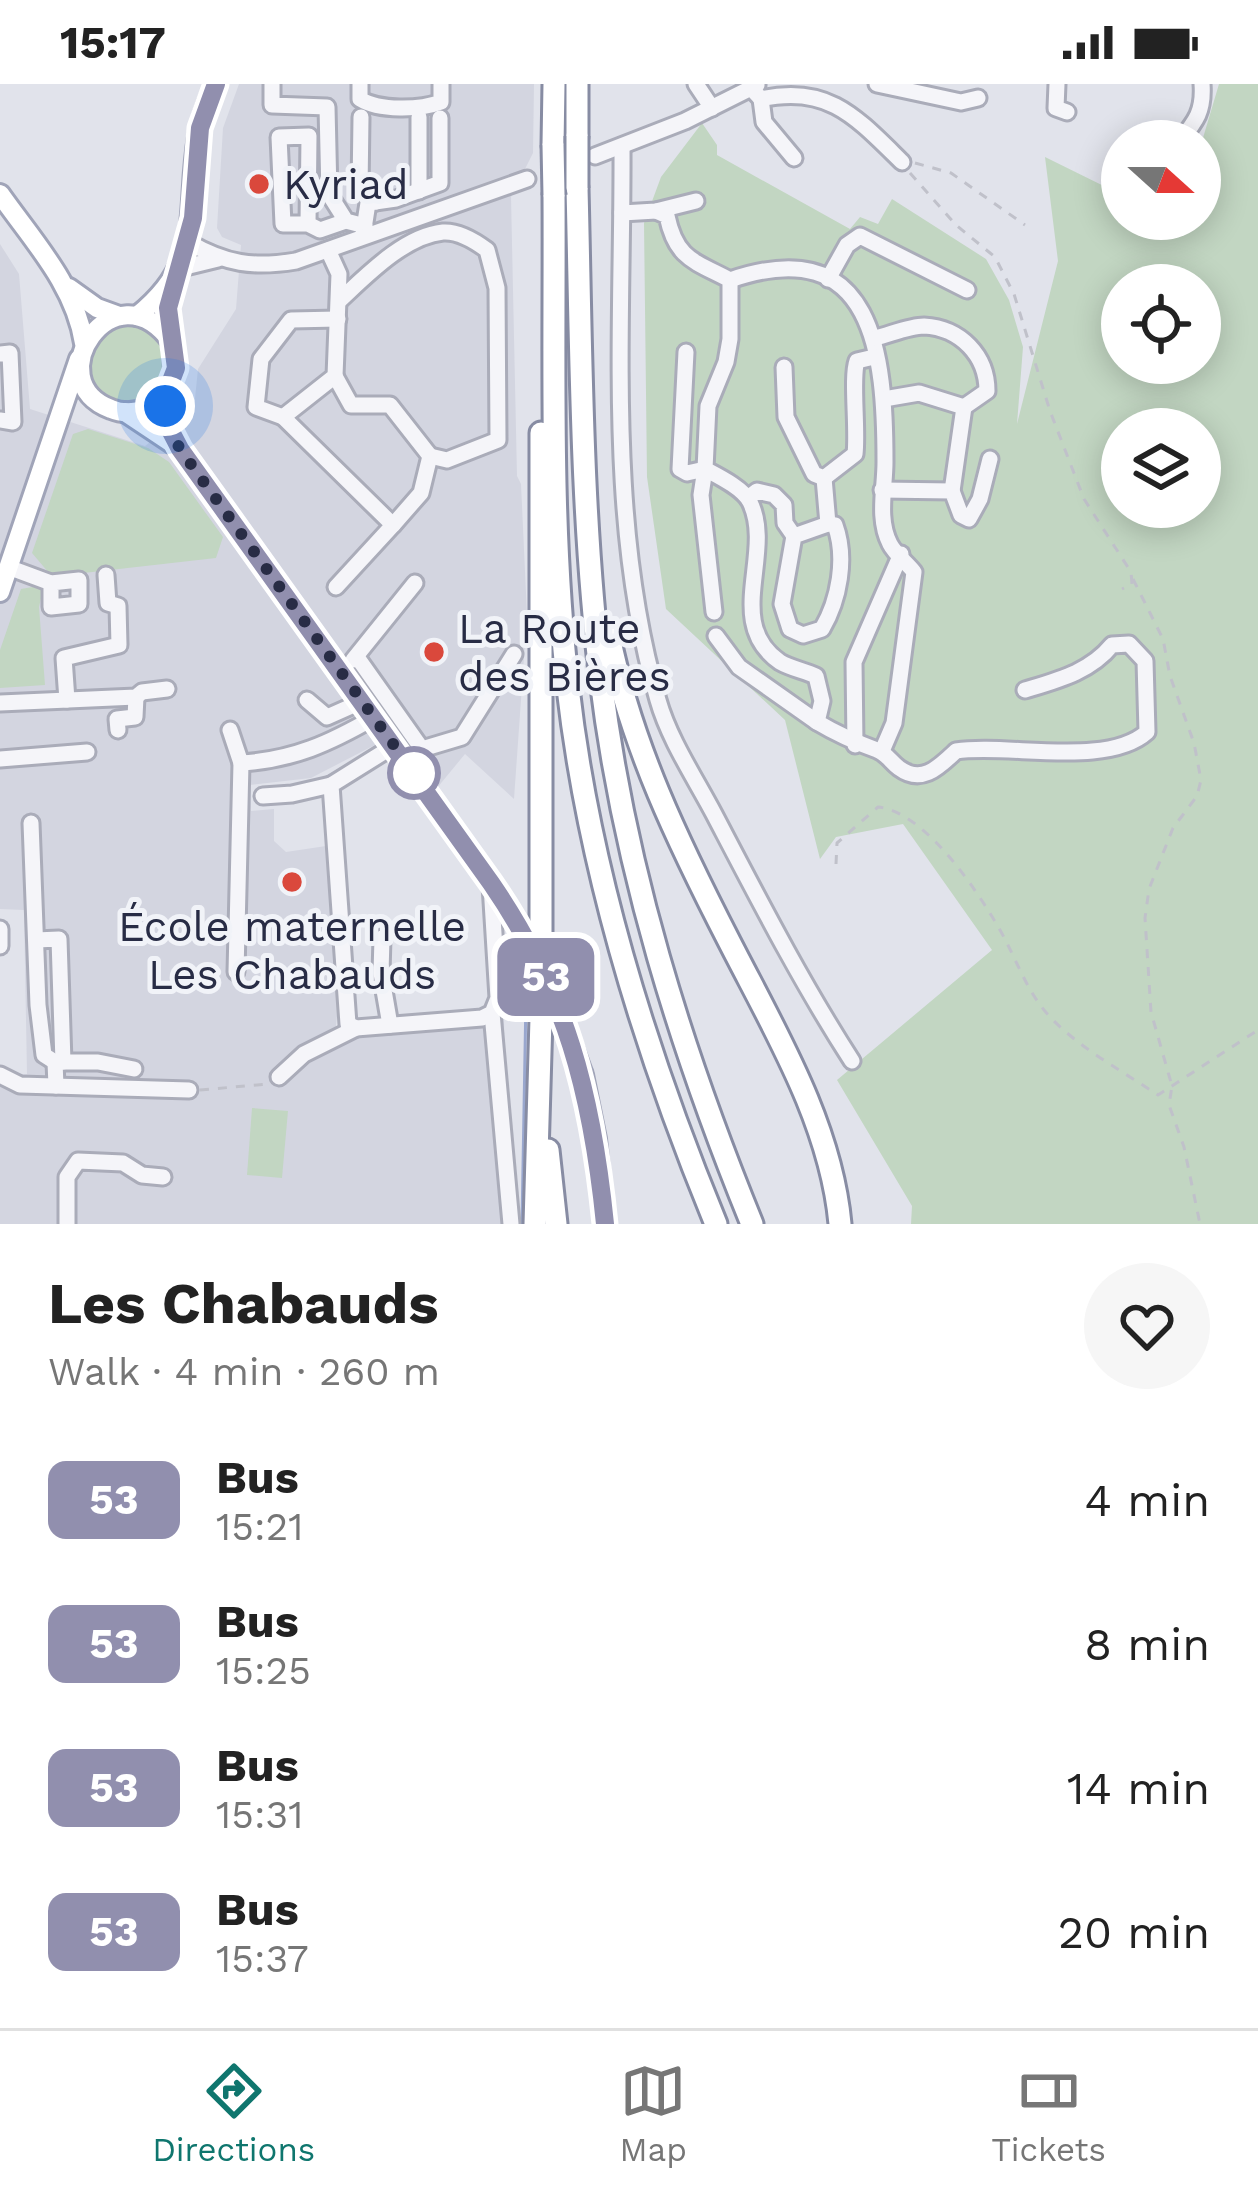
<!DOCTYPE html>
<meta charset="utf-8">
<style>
:root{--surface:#fff;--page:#f6f6f6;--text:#222;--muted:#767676;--line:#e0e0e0;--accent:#0f766e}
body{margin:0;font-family:"Work Sans",sans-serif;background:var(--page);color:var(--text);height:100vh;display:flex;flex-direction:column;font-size:45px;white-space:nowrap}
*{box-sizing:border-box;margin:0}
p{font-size:39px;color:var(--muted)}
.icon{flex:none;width:66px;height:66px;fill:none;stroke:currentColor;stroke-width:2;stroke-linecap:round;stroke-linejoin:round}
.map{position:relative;height:1140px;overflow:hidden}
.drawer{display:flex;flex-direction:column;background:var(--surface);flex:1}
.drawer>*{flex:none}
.badge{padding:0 24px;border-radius:18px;font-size:42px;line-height:78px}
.needle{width:78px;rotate:111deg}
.controls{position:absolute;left:1101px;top:36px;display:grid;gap:24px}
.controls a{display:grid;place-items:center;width:120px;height:120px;border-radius:50%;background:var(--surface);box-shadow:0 6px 30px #0003;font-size:60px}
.you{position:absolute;width:60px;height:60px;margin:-30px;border:9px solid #fff;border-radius:50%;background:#1a73e8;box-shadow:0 0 0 18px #1a73e833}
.map>.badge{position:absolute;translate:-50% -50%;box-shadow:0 0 0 6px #fff}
.round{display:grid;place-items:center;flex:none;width:126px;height:126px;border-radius:63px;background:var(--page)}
.overview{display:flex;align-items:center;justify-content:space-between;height:204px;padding:0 48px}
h1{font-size:57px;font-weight:700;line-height:90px}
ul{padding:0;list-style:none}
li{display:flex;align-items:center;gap:36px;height:144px;padding:0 48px}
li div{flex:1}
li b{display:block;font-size:45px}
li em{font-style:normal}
li .badge{min-width:132px;font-weight:700;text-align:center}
.status{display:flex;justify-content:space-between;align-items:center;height:84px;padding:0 60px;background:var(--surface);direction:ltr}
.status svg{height:33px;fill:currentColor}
.tabs{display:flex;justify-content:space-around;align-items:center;height:168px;border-top:3px solid var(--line);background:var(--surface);font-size:33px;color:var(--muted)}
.tabs a{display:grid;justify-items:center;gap:6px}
.tabs .on{color:var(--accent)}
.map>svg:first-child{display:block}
.built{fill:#d3d5e0}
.green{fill:#c2d6c2;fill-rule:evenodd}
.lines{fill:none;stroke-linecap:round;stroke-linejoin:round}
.stream{stroke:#99a7ce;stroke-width:3}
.minor-casing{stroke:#aaacb9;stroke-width:21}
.major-casing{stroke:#a0a4b8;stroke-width:24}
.highway-casing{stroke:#878ca3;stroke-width:27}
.path{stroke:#c0c1ca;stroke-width:3;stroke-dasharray:9 9;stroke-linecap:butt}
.minor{stroke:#f5f5f9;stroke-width:15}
.major{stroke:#fff;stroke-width:18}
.highway{stroke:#fff;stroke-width:21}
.major-bridge-casing{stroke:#a0a4b8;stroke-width:24;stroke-linecap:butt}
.highway-bridge-casing{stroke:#878ca3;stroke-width:27;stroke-linecap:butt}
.major-bridge{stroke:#fff;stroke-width:18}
.highway-bridge{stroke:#fff;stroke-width:21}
.line-casing{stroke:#fff;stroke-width:27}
.line{stroke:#918fae;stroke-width:18}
.walk{stroke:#282c45;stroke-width:12;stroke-dasharray:0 21.6}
.poi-dot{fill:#da483c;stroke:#f1f3f8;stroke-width:4.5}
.stop-dot{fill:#fff;stroke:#918fae;stroke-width:6}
.labels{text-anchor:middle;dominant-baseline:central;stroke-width:10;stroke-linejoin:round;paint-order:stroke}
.poi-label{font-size:42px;fill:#282c45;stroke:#f1f3f8;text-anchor:start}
</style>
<div class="status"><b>15:17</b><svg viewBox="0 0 49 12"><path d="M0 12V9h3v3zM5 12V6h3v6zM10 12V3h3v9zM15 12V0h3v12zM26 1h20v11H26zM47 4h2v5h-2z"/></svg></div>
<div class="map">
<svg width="1258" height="1140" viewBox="0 0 1258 1140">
<rect width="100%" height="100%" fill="#e1e3eb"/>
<path class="built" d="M 239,0 L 534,0 L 533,69 L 511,113 L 517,392 L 521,400 L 527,531 L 514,715 L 465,670 L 437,704 L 396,650 L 311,694 L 250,701 L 251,727 L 274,725 L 274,757 L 286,768 L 326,762 L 340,905 L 335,950 L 504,935 L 505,1010 L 516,1140 L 0,1140 L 0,990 L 27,990 L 24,826 L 0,825 L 0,160 L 19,190 L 30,325 L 145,362 L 194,324 L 198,285 L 236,225 L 241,161 L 222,153 L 217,144 L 223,44 Z"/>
<g class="green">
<path d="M 1219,0 L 1258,0 L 1258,1140 L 911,1140 L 912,1122 L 837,996 L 992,866 L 903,740 L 836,753 L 820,775 L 785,636 L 666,525 L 647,393 L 644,139 L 661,93 L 702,39 L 717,61 L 717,71 L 850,145 L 860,133 L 878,140 L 892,115 L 986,175 L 1009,216 L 1023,263 L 1017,340 L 1058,177 L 1045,73 L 1122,111 L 1122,135 L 1200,135 L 1200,64 ZM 1122,201 L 1200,201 L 1200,279 L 1122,279 ZM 1122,345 L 1200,345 L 1200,423 L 1122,423 Z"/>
<circle cx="128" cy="280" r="39"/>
<path d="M 88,345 L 148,364 L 169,378 L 223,453 L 216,474 L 66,491 L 49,489 L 32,469 L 73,350 Z"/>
<path d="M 44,501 L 39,523 L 45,601 L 0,604 L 0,566 L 21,505 Z"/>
<path d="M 252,1024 L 288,1027 L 282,1094 L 247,1091 Z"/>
</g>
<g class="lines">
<path class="stream" d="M 522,1140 L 526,913"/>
<g class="minor-casing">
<g id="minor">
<path d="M 272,0 L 272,21 L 327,23 L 329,110 L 346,137 L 365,142"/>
<path d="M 360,0 L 360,15 C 379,27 420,26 441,18 L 441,0"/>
<path d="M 696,0 L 712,24"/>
<path d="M 877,0 L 961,18 L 978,14"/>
<path d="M 1057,0 L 1056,24 L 1067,28"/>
<path d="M 751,4 L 761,15 C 828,0 856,33 902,78"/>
<path d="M 761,15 L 764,38 L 794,74"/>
<path d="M 361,33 L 360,106 L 376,118"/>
<path d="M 1180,57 C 1196,37 1204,27 1202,0"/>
<path d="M 622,62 C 623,245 606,438 658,616 C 669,655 695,694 714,730 C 758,814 801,898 852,977"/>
<path d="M 595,72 L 685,37 L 757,1"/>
<path d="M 419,107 L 419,33"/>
<path d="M 656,127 L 667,132 C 676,175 694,177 730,196 L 730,255 L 726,278 L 708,322 L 705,385 C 718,392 743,404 750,418 C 775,469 723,539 780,578 C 790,584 805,587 816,592 L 822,617 L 817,638 C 837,650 855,658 877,666 C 887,670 891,678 899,684 C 922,701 939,683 956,667 C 1008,659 1107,684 1147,648 L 1145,577 L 1129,560 L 1112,561 C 1090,588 1058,596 1025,606"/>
<path d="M 622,129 L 656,127 L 696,117"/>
<path d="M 308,140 L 283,140 L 279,53 L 309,52 L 308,140 L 320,146 L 346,137"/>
<path d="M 363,151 L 368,119 L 396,115 L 440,99 L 440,34"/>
<path d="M 188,158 C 226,180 253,184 296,177 L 527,95"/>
<path d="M 328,166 L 339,190 L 335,292 L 283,333 L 393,441 L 336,503"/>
<path d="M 177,185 L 218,175"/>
<path d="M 828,195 L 847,161 L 860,152 L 967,206"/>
<path d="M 730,196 C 875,146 885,272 885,378 C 885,405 877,435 890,460 C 895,470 907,479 914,488 L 894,639 L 882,667"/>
<path d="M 339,217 C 366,192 404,152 443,148 C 458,147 475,157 487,166 L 497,204 L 498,356 L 447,376 L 430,372"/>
<path d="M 875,254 C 889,251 909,242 924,242 C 961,244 987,272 987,307 L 964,323"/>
<path d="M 686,268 L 680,385 L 687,389 L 705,385 L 701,411 L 714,528"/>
<path d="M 0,270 L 10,269 L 13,338 L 0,336"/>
<path d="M 784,283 L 786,333 L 814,390 L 824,394 L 855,370 C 858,345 851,293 857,277 L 874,273"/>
<path d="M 335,292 L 351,321 L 390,321 L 430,372 L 421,409 L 393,441"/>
<path d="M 884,315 L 919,309 L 964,323 L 952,407"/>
<path d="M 283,333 L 256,323 L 261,275 L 291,236 L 338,235"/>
<path d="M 824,394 L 828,440"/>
<path d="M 882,406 L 952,407 L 961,431 L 969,435 L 980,415 L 990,375"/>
<path d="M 748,414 L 757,407 L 774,411 L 784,421 L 785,439 L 794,452 L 782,520 L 790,545 L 803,551 L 822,545 C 839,516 847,474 835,441 L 828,440 L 794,452"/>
<path d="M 8,483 L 51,499 L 51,523 L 79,520 L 79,496 L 51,499"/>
<path d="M 716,552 L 739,583 L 817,638"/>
<path d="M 357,573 L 422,665 L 462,653 L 514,570"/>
<path d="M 353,576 L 415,499"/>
<path d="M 67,616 L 64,574 L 119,561 L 118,522 L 108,519 L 106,491"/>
<path d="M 307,616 L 327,633 L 363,617"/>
<path d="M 0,619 L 136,613 L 142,608 L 167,605"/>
<path d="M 118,646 L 117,635 L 135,633 L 136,613"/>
<path d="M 230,646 L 241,679 C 293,676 330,659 375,633"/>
<path d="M 395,661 L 331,701 L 348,940 L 356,944 L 482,934 L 492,929 L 498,914 L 491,801"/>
<path d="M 855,661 L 854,578 L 901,470"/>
<path d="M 0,675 L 87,668"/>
<path d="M 263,712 L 292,710 L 331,701"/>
<path d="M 31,739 L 38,921 L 44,971 L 55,978"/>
<path d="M 0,845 L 0,862"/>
<path d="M 382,854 L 381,889 L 390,941"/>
<path d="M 36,856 L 59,855 L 63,978"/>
<path d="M 236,888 L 241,679"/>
<path d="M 492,929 L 511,1140"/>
<path d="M 0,991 L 20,1001 L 189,1006"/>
<path d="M 279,993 L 304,970 L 356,944"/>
<path d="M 56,1002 L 55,978 L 98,978 L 134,985"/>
<path d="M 67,1140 L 67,1093 L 78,1077 L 123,1079 L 142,1091 L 163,1093"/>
</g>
</g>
<g class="major-casing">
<g id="major">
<path d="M 0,110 C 33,157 75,201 84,259"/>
<path d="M 69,204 L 97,224 L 119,232"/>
<path d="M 137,232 C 206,177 185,129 198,53 C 201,35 208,17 216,0"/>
<path d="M 171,257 C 114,180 36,297 111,325 C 123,330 135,329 147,324 C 192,305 167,260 168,225 C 168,216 170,207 172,198"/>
<path d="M 166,310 L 166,338 L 180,365 L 506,821"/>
<path d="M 125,328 L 176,362"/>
<path d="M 0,508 L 79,275"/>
<path d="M 583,991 L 596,1055 L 605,1140"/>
</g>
</g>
<g class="highway-casing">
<g id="highway">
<path d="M 577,52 L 577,0"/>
<path d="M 553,61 L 554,0"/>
<path d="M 577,104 C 581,265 581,436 601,596 C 624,784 681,966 752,1140"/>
<path d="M 554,111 C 555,275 549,441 568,604 C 589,788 646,970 716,1140"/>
<path d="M 609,552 C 631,661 679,760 730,859 C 775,947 831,1040 840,1140"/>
<path d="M 548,1066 L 556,1140"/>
<path d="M 535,1140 L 541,934 L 541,349"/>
</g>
</g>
<g class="path">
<path d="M 915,79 L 951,89 L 1025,141"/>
<path d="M 910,89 L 956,141 L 995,173 L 1014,210 L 1050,327 L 1084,415 L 1131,488 L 1132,500 L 1122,505"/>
<path d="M 1133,495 L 1163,555 L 1170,592 L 1194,659 L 1201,696 L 1197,712 L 1173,744 L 1149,805 L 1145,834 L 1151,928 L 1172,1002 L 1169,1021 L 1184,1063 L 1200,1140"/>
<path d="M 836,780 L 837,759 L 878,723 C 925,728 977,806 1000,846 C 1017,876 1027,909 1051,934 C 1081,965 1122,987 1158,1011 L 1258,946"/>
<path d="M 200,1006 L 268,1000"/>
</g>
<use href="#minor" class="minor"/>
<use href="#major" class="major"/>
<use href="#highway" class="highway"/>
<g class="major-bridge-casing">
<path id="major-bridge" d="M 506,821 L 546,891 L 583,991"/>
</g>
<g class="highway-bridge-casing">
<g id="highway-bridge">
<path d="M 553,61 L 554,111"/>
<path d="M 577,104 L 577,52"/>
</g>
</g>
<use href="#major-bridge" class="major-bridge"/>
<use href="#highway-bridge" class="highway-bridge"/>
</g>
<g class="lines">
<g class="line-casing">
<path id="line" d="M 216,0 L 200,44 L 193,134 L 168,224 L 176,284 L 166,310 L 166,338 L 180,365 L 491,799 C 566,908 592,1010 605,1140"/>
</g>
<use href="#line" class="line"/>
<path class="walk" d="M 165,322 L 166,338 L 180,365 L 414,689"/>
</g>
<g class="poi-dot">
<circle cx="259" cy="100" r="12"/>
<circle cx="434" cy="568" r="12"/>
<circle cx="292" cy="798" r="12"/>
</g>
<circle class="stop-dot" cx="414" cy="689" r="24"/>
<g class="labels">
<g class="poi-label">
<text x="283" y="100">Kyriad</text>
<text x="458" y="544">La Route<tspan x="458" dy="48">des Bières</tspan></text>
<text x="292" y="842" text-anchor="middle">École maternelle<tspan x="292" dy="48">Les Chabauds</tspan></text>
</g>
</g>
</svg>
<div class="controls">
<a><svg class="needle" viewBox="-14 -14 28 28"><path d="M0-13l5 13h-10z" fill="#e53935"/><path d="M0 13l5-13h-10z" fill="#767676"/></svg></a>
<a><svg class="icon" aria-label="locate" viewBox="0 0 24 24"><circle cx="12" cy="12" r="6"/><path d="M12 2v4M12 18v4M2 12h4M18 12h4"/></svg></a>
<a><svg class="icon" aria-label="layers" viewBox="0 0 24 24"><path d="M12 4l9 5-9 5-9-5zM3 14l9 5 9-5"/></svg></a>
</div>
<div class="you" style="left:165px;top:322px"></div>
<b class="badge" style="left:546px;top:893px;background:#918fae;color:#fff">53</b>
</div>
<section class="drawer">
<div class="overview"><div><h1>Les Chabauds</h1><p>Walk · 4 min · 260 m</p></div><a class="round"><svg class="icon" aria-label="heart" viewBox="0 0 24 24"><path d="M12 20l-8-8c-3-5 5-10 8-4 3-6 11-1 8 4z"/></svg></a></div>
<ul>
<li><span class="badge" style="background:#918fae;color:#fff">53</span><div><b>Bus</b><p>15:21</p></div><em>4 min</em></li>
<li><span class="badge" style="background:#918fae;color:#fff">53</span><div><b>Bus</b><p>15:25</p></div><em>8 min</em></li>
<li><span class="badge" style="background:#918fae;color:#fff">53</span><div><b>Bus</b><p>15:31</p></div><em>14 min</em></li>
<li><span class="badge" style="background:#918fae;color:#fff">53</span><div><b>Bus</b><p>15:37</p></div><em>20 min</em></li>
</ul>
</section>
<nav class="tabs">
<a class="on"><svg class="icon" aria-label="directions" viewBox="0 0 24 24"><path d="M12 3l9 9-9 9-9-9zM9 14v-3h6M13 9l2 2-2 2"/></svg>Directions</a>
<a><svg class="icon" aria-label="map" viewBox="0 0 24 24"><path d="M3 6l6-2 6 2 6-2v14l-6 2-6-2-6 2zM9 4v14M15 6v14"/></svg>Map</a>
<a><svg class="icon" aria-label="tickets" viewBox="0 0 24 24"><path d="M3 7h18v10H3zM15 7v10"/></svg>Tickets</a>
</nav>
